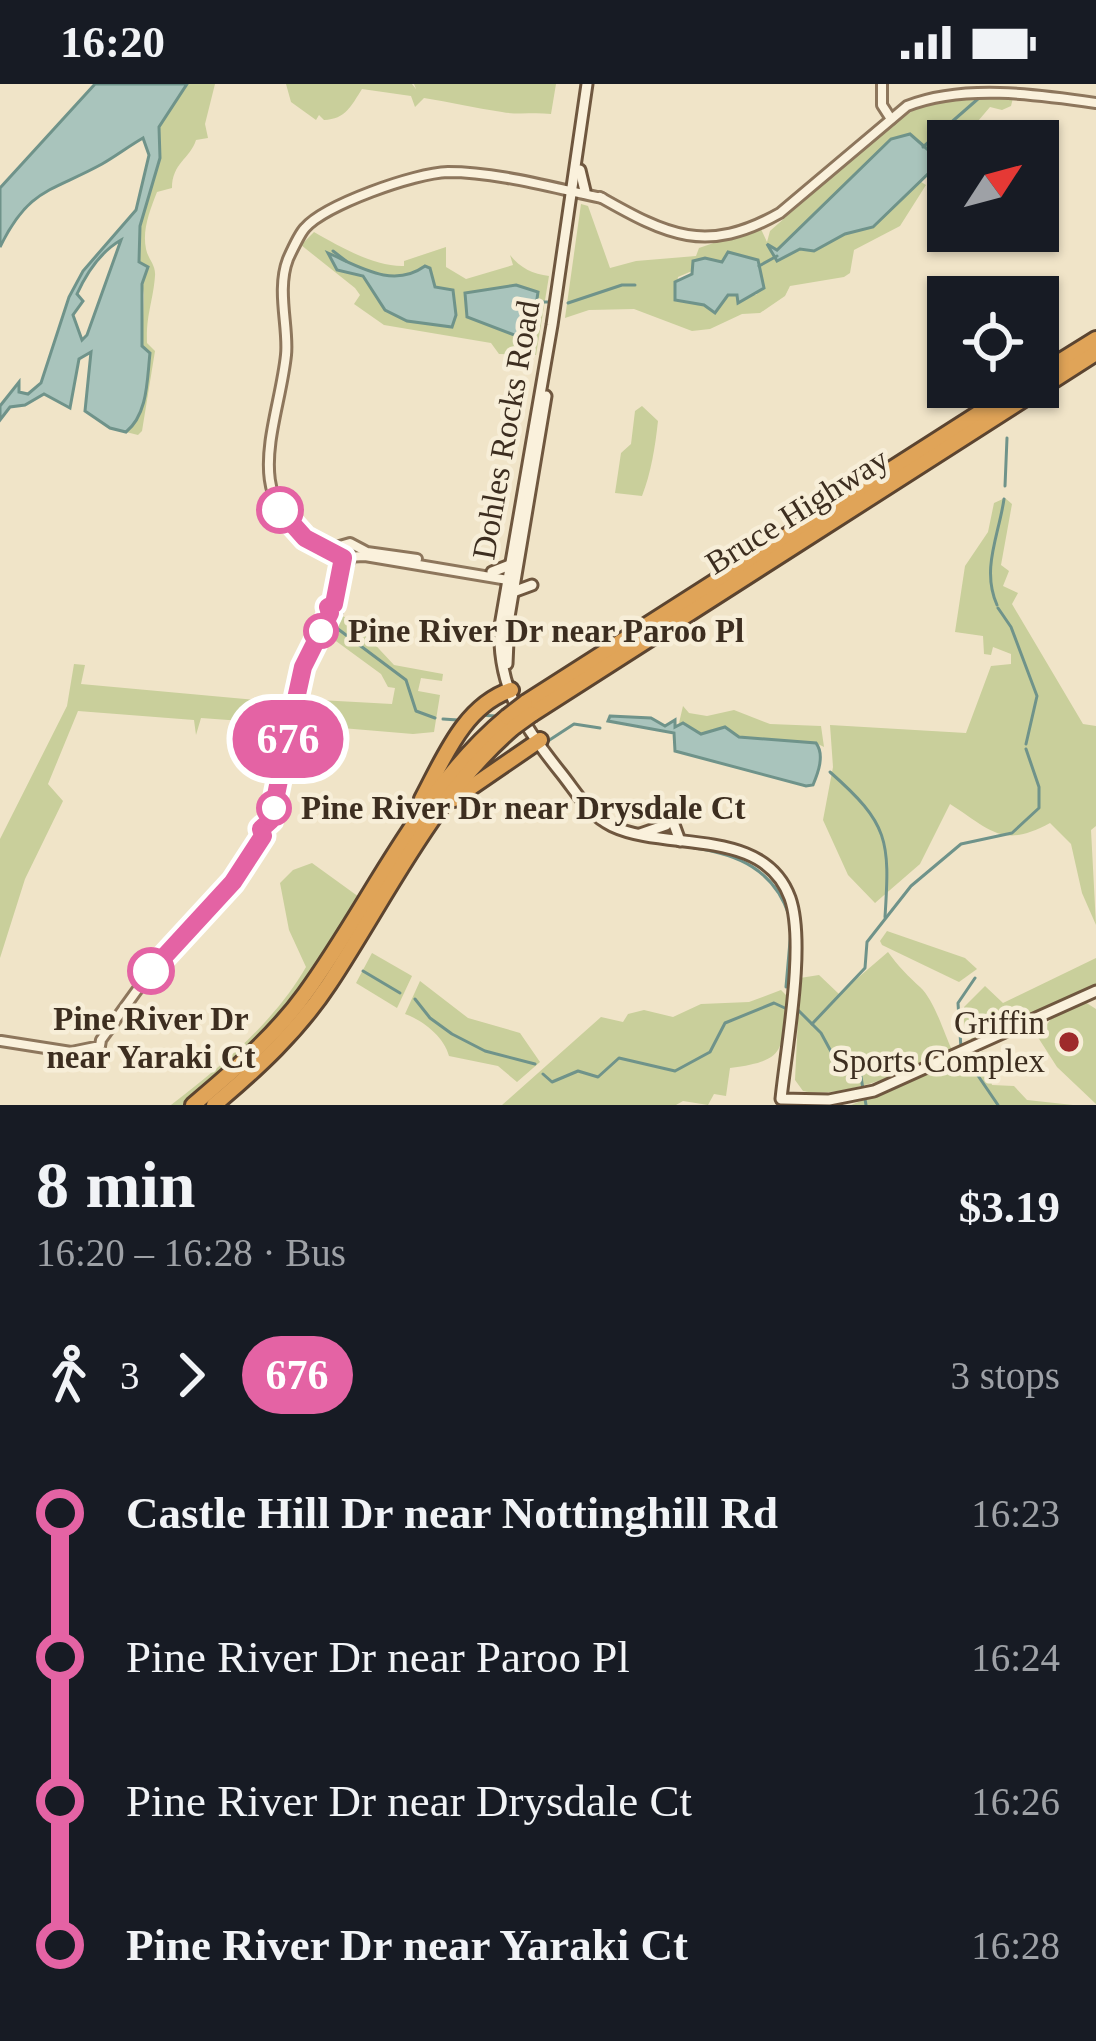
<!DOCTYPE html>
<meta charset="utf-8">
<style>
:root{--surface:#171b24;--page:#242831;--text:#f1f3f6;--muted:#9ea1a6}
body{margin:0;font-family:"Times New Roman",serif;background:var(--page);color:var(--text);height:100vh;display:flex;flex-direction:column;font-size:45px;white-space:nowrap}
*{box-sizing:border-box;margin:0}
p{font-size:39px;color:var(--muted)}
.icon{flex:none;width:66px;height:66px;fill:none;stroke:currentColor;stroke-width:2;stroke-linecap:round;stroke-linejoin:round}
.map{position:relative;height:1021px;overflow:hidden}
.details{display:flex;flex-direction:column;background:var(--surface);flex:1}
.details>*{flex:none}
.badge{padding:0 24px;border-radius:39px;font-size:42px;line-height:78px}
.needle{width:78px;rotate:54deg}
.tools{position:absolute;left:927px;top:36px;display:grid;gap:24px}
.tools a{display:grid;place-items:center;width:132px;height:132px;border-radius:0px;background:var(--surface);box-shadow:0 3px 9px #0004;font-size:60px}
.map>.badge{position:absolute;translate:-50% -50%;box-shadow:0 0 0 6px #fff}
.legs{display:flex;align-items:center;gap:18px;height:132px;padding:0 36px;font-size:39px}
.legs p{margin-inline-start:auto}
.summary{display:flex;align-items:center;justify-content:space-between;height:204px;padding:0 36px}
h1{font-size:66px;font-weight:700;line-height:90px}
ul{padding:0 36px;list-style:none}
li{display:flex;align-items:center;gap:42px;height:144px;font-size:45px}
li i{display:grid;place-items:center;width:18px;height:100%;margin:0 15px;background:currentColor}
li i::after{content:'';width:30px;height:30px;margin:-15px;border:9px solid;border-radius:50%;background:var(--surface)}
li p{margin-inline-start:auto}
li:first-child i{background:linear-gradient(#0000 50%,currentColor 0)}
li:last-child i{background:linear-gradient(currentColor 50%,#0000 0)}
.status{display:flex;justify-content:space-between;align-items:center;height:84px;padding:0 60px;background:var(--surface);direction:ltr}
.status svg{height:33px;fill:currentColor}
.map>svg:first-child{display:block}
.green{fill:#c9cf9b;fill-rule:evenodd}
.water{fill:#a9c4bc;stroke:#6f938a;stroke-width:3;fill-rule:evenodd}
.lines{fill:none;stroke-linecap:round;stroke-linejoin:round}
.stream{stroke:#6f938a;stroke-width:3}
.tertiary-casing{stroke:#8d765c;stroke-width:14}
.secondary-casing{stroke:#6f573f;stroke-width:15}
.motorway-casing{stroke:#5b4430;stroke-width:20}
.tertiary{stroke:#faf1dc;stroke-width:8}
.secondary{stroke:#faf1dc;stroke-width:9}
.motorway{stroke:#e0a458;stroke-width:14}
.motorway-bridge-casing{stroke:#5b4430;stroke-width:20;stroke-linecap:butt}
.motorway-bridge{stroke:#e0a458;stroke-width:14}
.line-1-casing{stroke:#fff;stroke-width:27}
.line-1{stroke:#e463a4;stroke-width:18}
.stop-1-dot{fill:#fff;stroke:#e463a4;stroke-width:6}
.poi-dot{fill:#9e2a2b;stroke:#f7eed8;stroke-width:4.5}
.labels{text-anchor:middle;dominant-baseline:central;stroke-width:9;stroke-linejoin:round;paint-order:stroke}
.street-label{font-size:33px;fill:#3d2e20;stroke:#f7eed8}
.stop-label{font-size:33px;font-weight:bold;fill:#3d2e20;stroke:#f7eed8;text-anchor:start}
.poi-label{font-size:33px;fill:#3d2e20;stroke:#f7eed8;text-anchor:end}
</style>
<div class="status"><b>16:20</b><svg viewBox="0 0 49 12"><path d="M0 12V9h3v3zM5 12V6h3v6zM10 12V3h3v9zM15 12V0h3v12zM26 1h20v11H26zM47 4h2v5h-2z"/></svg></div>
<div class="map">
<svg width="1096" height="1021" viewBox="0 0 1096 1021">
<rect width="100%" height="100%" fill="#f0e4c8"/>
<g class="green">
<path d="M 187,0 L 215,0 L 205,40 L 208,54 L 196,56 C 190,75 172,79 172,104 L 157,108 C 150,126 142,146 146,165 C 148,175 156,181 155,192 C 153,218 146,230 147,259 L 155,267 L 142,347 L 138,351 L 126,348 C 148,330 147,296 150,269 L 142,262 L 144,211 L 137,167 L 140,142 L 160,75 L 159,43 Z"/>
<path d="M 286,0 L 412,0 L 416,5 L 414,0 L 556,0 L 551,30 C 535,28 517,31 502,28 C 475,24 449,18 424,14 L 415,23 L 411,12 L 362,5 C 351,22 346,35 324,36 L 319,31 L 316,36 L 291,18 Z"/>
<path d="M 948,8 L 1013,14 L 1011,22 L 1002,26 L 990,23 L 961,57 L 948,57 C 948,74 951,86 935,95 L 934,71 L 892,55 C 852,91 818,132 777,166 L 770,162 L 777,177 L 801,165 L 815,167 L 845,150 L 873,143 L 918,96 L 926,101 L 900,142 L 854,166 L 850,189 L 844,193 L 790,202 L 785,212 L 760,229 L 742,230 L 710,245 L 692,247 L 634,225 L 589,226 L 565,234 L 581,120 L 588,122 L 610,184 L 636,177 L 696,172 L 699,164 L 760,143 L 767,158 L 770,147 C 816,108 896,27 948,8 ZM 713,178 L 722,178 L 757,211 L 728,211 L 709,223 L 675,216 L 678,193 Z"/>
<path d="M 314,148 C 339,162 374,183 404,182 L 404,177 L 446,163 L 446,183 L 466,195 L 513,181 L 510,171 C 520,184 533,190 549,192 L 536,271 L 499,270 L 491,259 L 384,241 L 354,220 L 360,211 L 355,204 L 301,161 Z"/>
<path d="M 642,322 L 658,337 C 655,364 651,389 642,412 L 615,409 L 621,369 L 631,360 L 635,327 Z"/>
<path d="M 1005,414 L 1012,420 L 1001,481 L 1009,487 L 1003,502 L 1018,509 L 1012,520 L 1083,640 L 1096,642 L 1096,742 L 1091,746 L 1096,841 L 1082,809 L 1071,760 L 1050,739 C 1002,765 991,746 950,720 L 920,780 L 875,819 L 848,791 L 823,736 L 833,683 L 830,641 L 966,649 L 991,582 L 1011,580 L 1011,570 L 993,563 L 991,571 L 984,570 L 983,552 L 955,548 L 965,482 L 988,448 L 994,419 Z"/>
<path d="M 337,530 L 352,536 L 394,581 L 443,590 L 442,597 L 421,594 L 418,607 L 440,611 L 434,648 L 413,650 L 318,642 L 314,660 L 293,657 L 301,615 L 392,620 L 395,604 L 388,603 L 381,590 L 325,549 Z"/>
<path d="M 74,580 L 85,581 L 81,600 L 289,619 L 286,640 L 201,634 L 196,651 L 194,636 L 78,627 L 48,700 L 63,717 L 25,795 L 0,874 L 0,755 L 67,622 Z"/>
<path d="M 683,622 L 689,629 L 707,632 L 734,626 L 770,640 L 821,642 L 824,663 L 816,659 L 738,653 L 725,643 L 701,650 L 679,639 Z"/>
<path d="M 312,779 L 359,813 L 290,920 L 198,1010 L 183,1021 L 171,1021 C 220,984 276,936 306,883 L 289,846 L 280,799 L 293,786 Z"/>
<path d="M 887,847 L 965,874 L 977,885 L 959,898 L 882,861 L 880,857 Z"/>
<path d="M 888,868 C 897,881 910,894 920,903 C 935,917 944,950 953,968 C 915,984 843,1016 803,1007 L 795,996 L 800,894 L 819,891 L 839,910 Z"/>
<path d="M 372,869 L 412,892 L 397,924 L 356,899 Z"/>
<path d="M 1096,874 L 1096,901 L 973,958 L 964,940 L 964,923 L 985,902 L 1003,919 Z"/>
<path d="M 420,897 L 468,934 L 520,949 L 540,978 L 517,998 L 498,982 L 449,972 C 444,953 424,937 405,930 Z"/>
<path d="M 781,906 L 788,913 C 780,967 789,976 730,984 L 726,1012 L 714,1010 L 708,1021 L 683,1017 L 676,1021 L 502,1021 L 601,933 L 623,938 L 628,930 L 644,926 L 673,933 L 701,920 L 749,918 Z"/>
<path d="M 1085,918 L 1096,925 L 1096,1020 L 1057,983 L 1032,944 L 1039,940 L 1045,943 L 1051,935 Z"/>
<path d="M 983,967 L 992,1001 L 1014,1002 L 1027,1016 L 1073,1021 L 851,1021 Z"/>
</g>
<g class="water">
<path d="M 95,0 L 187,0 L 159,43 L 160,74 L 140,142 L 139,178 L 148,183 L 142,200 L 142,262 L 150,269 C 147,296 148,330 126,348 L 110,344 L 85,327 L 91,268 L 79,275 L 70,324 L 44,310 L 25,321 L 10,323 L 0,336 L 0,322 L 19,298 L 19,308 L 28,310 L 41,299 L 69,213 L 83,187 L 136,126 L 149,71 L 143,54 C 129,62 116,72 102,80 C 51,108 29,104 0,163 L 0,104 ZM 121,156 L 87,251 L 82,256 L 73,231 L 83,217 L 77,210 C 87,188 100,168 121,156 Z"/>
<path d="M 910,50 L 934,71 L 933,85 L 873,143 L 845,150 L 814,167 L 800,165 L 777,177 L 767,160 L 777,166 L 891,55 Z"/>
<path d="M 728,168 L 758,176 L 764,204 L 738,219 L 737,211 L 728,211 L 715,229 L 704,221 L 675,216 L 675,198 L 692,190 L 693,177 L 705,174 L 722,178 Z"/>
<path d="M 328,169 C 360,183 393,205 425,182 L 430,184 L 435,203 L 453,206 L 456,231 L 452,243 L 407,237 L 385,226 L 363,192 L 337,186 Z"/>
<path d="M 516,201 L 538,208 L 532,249 L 525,255 L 467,233 L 465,209 Z"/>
<path d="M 610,632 L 651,634 L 665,642 L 675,636 L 675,643 L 683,639 L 701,650 L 725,643 L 739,653 L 816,659 C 825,671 818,689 813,701 L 806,702 L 675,667 L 674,649 L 608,637 Z"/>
</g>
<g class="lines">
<g class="stream">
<path d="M 923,63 L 979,14"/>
<path d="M 333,167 L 346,177"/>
<path d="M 759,182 L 777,172"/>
<path d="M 537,218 L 549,218"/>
<path d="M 568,219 L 622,201 L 635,201"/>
<path d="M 1005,402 L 1007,354"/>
<path d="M 997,521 C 981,485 999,451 1004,415"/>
<path d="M 998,524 L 1011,543 L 1037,612 L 1026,660"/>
<path d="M 330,539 L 406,596 L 416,627 L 435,634"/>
<path d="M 479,631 L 496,632"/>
<path d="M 443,635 L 458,636"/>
<path d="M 548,657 L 574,640 L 600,644"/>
<path d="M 830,688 C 889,740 890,756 885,833"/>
<path d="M 694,764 C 738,770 774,786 789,831"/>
<path d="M 363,887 L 400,909"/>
<path d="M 786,903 L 791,846"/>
<path d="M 415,915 L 430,934 L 452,950 L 485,967 L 535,980"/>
<path d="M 798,926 L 821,949 L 834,973 L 860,987 L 863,1005"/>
<path d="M 812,940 L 865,884 L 867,858 L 911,802 L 961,760 L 1012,749 L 1039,724 L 1039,703 L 1026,665"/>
<path d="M 961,964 L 958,919 L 975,894"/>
<path d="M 966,974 L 998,1021"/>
<path d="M 543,990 L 552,998 L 578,987 L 598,993 L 619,974 L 675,987 L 710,968 L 725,939 L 774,919 L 787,925"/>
<path d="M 865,1015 L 866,1021"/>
</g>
<g class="tertiary-casing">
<g id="tertiary">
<path d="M 882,0 L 882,21 L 891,35"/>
<path d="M 600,113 C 667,151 706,171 780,129 L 907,22 C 963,0 1035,10 1096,19"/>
<path d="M 329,465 L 350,459 L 367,468 L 417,475"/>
<path d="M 514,497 L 365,472 C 340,474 337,470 315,458 C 238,415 279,339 286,271 C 289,244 276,206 288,175 C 292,166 301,148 305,144 C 325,121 414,89 448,88 C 498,88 553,104 602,114"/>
<path d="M 1,957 L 71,968 L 100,962 L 101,956 L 148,891 L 233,798 L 263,752 L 269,750 C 267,735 288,656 292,632 L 289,626 L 294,624 L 300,590 L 330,529 L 337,527 L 334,520 L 350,475"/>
</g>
</g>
<g class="secondary-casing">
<g id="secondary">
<path d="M 587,0 L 552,241 L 500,542 C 497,604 524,643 561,689 C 577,709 588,730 612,742 C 667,768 764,742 790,814 C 806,860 786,965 781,1015 L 829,1016 L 874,1007 L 1096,907"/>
<path d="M 580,86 L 585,107"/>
<path d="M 492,488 L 510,481"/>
<path d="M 513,508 L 532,501"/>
<path d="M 507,580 L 509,533 L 546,312"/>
<path d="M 672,735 L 680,757"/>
<path d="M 640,750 L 666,741"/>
</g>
</g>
<g class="motorway-casing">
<g id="motorway">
<path d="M 1038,291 L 1096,255"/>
<path d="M 525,619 L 1020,303"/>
<path d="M 532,630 L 1096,269"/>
<path d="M 422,715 C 444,674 464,622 511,606"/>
<path d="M 454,715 L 540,656"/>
<path d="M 193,1021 C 233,987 274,953 305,910 C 372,818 417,708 507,633"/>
<path d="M 214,1021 C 257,985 298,947 329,900 C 388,811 432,713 514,643"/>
</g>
</g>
<use href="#tertiary" class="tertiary"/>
<use href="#secondary" class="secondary"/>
<use href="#motorway" class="motorway"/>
<g class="motorway-bridge-casing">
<g id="motorway-bridge">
<path d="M 507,633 L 525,619"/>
<path d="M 514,643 L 532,630"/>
</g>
</g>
<use href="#motorway-bridge" class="motorway-bridge"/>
</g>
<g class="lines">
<g class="line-1-casing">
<path id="line-1" d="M 151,887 L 233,798 L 263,752 L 261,745 L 271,736 L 292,632 L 297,628 L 294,624 L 303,583 L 330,529 L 328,523 L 334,520 L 343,474 L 305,454 L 280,426"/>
</g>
<use href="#line-1" class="line-1"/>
</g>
<g class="stop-1-dot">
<circle cx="280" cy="426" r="21"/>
<circle cx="321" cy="547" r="15"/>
<circle cx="274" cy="724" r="15"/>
<circle cx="151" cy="887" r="21"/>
</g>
<circle class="poi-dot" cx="1069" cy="958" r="12"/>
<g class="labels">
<g class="street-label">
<text transform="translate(506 346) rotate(-80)">Dohles Rocks Road</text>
<text transform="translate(797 427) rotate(-32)">Bruce Highway</text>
</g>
<g class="stop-label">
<text x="348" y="547">Pine River Dr near Paroo Pl</text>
<text x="301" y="724">Pine River Dr near Drysdale Ct</text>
<text x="151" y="935" text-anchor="middle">Pine River Dr<tspan x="151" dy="38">near Yaraki Ct</tspan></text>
</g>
<g class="poi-label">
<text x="1045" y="939">Griffin<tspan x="1045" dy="38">Sports Complex</tspan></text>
</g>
</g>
</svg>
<div class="tools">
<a><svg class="needle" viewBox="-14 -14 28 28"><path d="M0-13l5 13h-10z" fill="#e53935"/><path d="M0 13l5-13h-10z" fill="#9ea1a6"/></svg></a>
<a><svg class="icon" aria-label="locate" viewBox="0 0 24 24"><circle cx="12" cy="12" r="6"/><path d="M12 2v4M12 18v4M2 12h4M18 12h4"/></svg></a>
</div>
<b class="badge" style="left:288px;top:655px;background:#e463a4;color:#fff">676</b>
</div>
<section class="details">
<div class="summary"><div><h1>8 min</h1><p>16:20 – 16:28 · Bus</p></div><b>$3.19</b></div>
<div class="legs"><svg class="icon" aria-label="walk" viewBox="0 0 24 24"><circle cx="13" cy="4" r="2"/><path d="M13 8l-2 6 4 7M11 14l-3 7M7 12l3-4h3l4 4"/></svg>3<svg class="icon" aria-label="forward" viewBox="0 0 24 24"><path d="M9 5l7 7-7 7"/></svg><b class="badge" style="background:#e463a4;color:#fff">676</b><p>3 stops</p></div>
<ul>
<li><i style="color:#e463a4"></i><b>Castle Hill Dr near Nottinghill Rd</b><p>16:23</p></li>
<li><i style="color:#e463a4"></i><span>Pine River Dr near Paroo Pl</span><p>16:24</p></li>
<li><i style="color:#e463a4"></i><span>Pine River Dr near Drysdale Ct</span><p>16:26</p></li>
<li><i style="color:#e463a4"></i><b>Pine River Dr near Yaraki Ct</b><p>16:28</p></li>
</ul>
</section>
